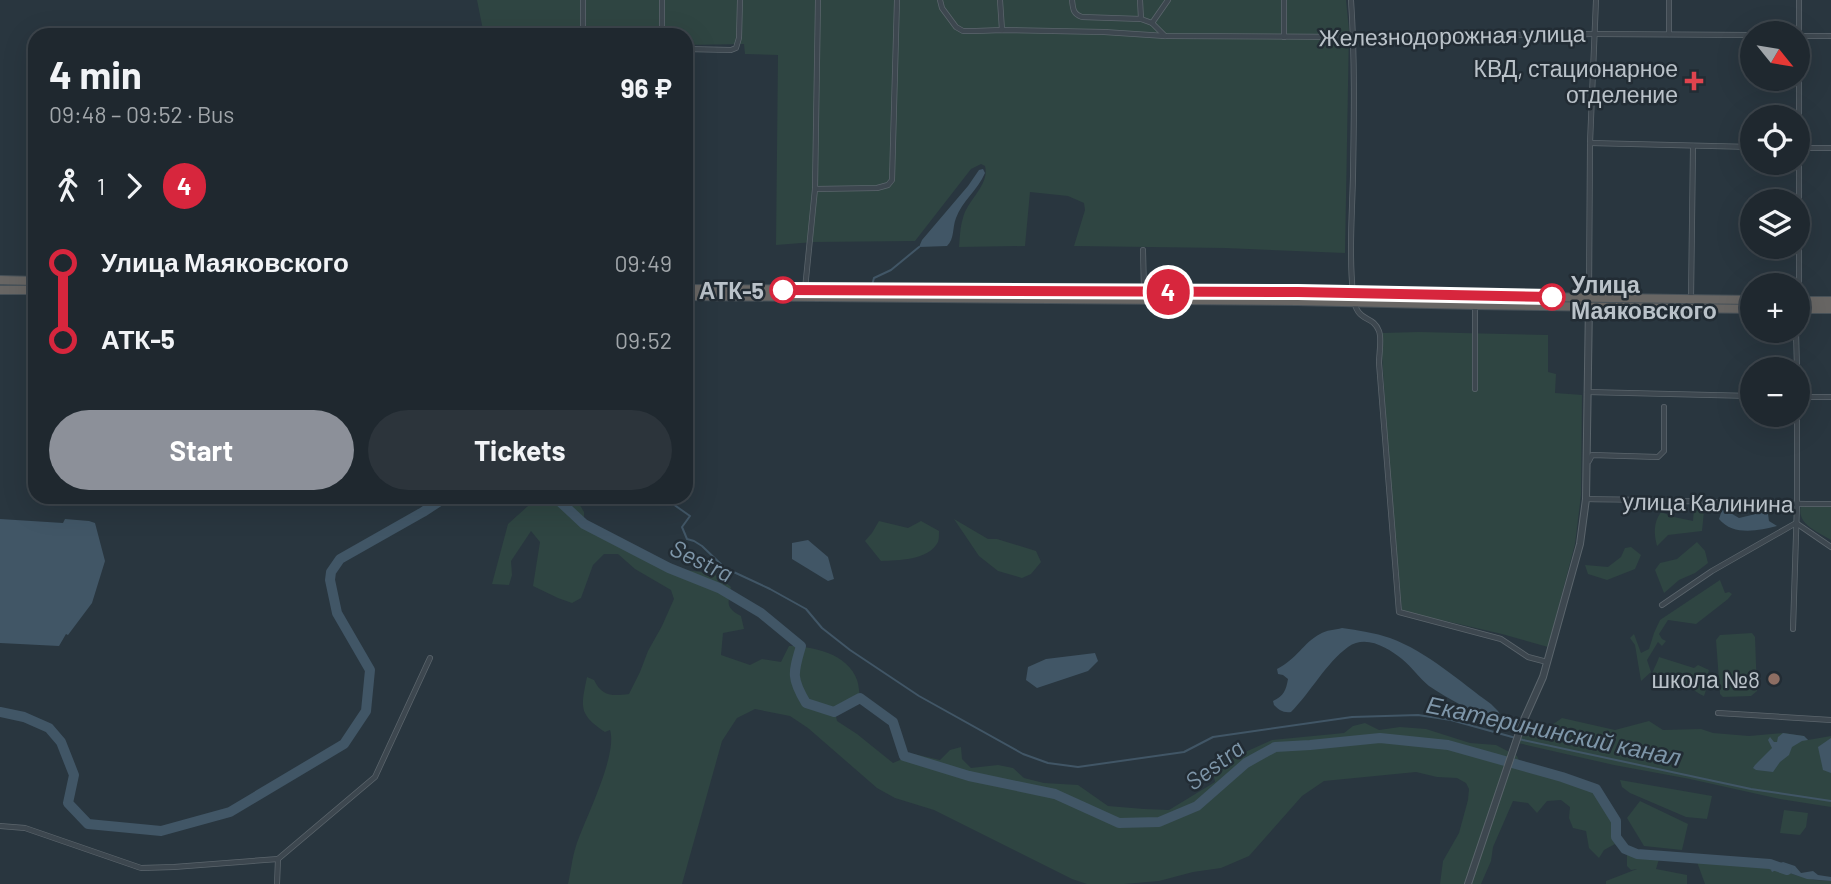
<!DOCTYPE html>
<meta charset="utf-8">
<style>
:root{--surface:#1f282f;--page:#2c343b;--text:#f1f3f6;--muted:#a1a6aa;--line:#3c444b;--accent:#8c9099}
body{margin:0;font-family:Barlow,sans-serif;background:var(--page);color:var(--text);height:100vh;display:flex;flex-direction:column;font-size:26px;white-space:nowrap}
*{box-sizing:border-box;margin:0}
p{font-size:23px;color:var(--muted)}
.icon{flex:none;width:38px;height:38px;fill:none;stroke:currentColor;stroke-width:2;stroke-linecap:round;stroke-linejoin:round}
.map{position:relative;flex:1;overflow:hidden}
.drawer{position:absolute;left:28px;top:28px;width:665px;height:476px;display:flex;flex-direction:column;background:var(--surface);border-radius:21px;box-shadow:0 7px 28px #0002,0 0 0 2px var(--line)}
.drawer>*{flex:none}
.badge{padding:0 14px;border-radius:23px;font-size:24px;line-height:46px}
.needle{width:46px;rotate:120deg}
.fabs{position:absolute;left:1740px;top:21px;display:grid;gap:14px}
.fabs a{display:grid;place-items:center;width:70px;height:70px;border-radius:50%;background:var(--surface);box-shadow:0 7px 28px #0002,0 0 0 2px var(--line);font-size:35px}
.map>.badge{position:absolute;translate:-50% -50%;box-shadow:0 0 0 4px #fff}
.legs{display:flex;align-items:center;gap:10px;height:77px;padding:0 21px;font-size:23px}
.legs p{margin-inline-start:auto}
.head{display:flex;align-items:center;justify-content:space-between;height:119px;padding:0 21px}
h1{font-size:38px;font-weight:700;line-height:52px}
.primary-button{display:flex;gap:14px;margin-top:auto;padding:14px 21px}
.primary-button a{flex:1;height:80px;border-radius:42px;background:var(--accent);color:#fff;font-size:28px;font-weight:700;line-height:80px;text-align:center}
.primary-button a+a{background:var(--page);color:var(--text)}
ul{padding:0 21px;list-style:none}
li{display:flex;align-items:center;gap:24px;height:77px;font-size:26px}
li i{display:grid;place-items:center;width:10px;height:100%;margin:0 9px;background:currentColor}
li i::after{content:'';width:18px;height:18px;margin:-9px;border:5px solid;border-radius:50%;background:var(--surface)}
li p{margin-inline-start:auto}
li:first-child i{background:linear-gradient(#0000 50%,currentColor 0)}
li:last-child i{background:linear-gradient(currentColor 50%,#0000 0)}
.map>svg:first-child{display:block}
.green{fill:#2f4542}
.water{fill:#415666}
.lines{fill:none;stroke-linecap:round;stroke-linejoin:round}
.stream{stroke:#415666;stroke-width:2}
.river{stroke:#415666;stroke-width:10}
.minor-casing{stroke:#5b656c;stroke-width:6}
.tertiary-casing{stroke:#5b656c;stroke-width:8}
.trunk-casing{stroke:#485259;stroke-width:10}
.minor{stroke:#3d474f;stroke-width:4.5}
.tertiary{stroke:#3d474f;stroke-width:6}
.trunk{stroke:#686664;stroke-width:8}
.line-1-casing{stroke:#fff;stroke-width:16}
.line-1{stroke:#d7263d;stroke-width:10}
.health-dot{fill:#e0444e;stroke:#222c34;stroke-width:2.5}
.stop-1-dot{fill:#fff;stroke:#d7263d;stroke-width:3.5}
.education-dot{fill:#8d6e63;stroke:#222c34;stroke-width:2.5}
.labels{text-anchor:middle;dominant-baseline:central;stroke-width:5;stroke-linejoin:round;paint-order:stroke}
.street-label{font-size:23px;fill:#bac2c9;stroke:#222c34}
.poi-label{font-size:23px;fill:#bac2c9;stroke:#222c34;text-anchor:end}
.stop-label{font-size:23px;font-weight:bold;fill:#bac2c9;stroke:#222c34;text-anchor:start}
.water-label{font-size:24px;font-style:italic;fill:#7e96a9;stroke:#222c34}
</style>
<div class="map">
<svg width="1831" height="884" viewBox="0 0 1831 884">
<rect width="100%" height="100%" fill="#29363f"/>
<g class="green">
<path d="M 477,0 L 1346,0 L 1349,30 L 1345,253 L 1225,248 L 1074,246 L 1085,210 L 1084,203 L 1068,196 L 1030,192 L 1025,246 L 959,247 C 960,237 960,227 963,218 C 967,200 990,185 985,166 L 981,164 L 971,169 L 915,241 L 814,242 L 776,245 L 778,55 L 745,54 L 744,44 L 686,45 L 686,35 L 484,35 Z"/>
<path d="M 1419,332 L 1548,335 L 1548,372 L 1556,374 L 1555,393 L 1582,395 L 1581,495 L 1575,544 L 1548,647 L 1502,634 L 1402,611 L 1391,493 L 1381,340 L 1382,333 Z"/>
<path d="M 538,497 L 575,497 L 584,512 L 584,525 L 669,568 L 701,572 L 718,576 L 731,587 C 728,604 725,607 741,616 L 744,629 L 723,633 L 721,655 L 750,665 L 762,659 L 781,662 L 789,646 C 813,646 848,654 857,680 C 859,685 859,692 860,698 L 835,712 L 837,721 L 857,734 L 893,763 L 914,754 L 940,760 L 950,750 L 961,747 L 962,759 L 971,768 L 998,765 L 1013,768 L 1024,778 L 1044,783 L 1078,785 L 1108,806 L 1144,809 L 1169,810 L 1215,782 L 1212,767 L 1272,740 L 1344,733 L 1353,726 L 1365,723 L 1379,730 L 1400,727 L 1426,729 L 1470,743 L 1496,745 L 1517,756 L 1521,766 L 1562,777 L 1596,789 L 1616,821 L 1616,837 C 1630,853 1639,856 1660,856 L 1656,869 L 1687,875 L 1687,884 L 1606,884 L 1606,881 L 1637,869 L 1631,870 L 1627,866 L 1627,854 L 1615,844 L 1604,850 L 1599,858 L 1589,848 L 1586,831 L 1573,828 L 1569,818 L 1570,807 L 1561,800 L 1547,801 L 1537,813 L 1528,803 L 1513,801 L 1493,847 L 1491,861 L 1481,884 L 1440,884 L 1443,861 L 1459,833 L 1468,800 L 1469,789 L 1466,783 L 1457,778 L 1437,777 L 1416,772 L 1324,781 L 1302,796 L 1249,856 L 1221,868 L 1193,872 L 1159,881 L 1124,884 L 1087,884 L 1072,879 L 934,810 L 895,798 L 877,788 L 808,728 L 790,716 L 755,709 L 737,718 L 722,741 L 682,884 L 568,884 C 571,871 572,858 576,846 C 585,819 618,755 610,730 L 605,732 C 578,714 581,707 587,677 L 594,680 C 602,697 613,696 629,694 L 640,672 L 648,651 L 662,626 L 674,599 L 671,590 L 635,569 L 618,554 L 604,554 L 593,565 L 581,598 L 572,603 L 558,598 L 533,586 L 540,542 L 531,531 L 511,561 L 512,575 L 509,585 L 492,584 L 508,524 Z"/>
<path d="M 1801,506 L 1831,506 L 1831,540 C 1818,532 1796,524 1801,506 Z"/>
<path d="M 1694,508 L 1699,508 L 1704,511 L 1702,531 L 1668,535 L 1657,546 C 1654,534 1653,523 1661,512 L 1674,517 L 1693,521 Z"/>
<path d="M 954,519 L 988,539 L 997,539 L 1036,551 L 1041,562 L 1031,574 L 1022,578 L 998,571 L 979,556 Z"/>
<path d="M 879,521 L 908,528 L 921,521 L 939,531 C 939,535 939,539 938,542 C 928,561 898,560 881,561 L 865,541 L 872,533 Z"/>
<path d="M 1697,542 L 1705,551 L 1708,563 L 1695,573 L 1679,580 L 1664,593 L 1655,570 L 1660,563 L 1677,559 Z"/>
<path d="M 1631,547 L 1641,555 L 1635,569 L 1607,580 L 1588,574 L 1585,565 L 1608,567 L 1621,557 L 1625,548 Z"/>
<path d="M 1720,580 L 1725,593 L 1729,592 L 1732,594 L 1728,599 L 1696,624 L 1668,620 L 1659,634 L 1662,639 L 1666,641 L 1662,646 L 1658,642 L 1647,660 L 1651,672 L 1641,681 L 1635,645 L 1630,638 L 1634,634 L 1641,653 L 1649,649 L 1654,633 L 1660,620 Z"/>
<path d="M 1752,633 L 1755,637 L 1757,691 L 1751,696 L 1723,697 L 1720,694 L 1716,640 L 1720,635 Z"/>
<path d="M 1659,657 L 1694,668 L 1698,665 L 1709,670 L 1703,688 L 1706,690 L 1704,696 C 1698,694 1694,689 1688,687 C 1676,681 1663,682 1651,678 C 1652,671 1657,664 1659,657 Z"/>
<path d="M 1562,718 L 1615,730 L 1649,721 L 1663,730 L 1701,729 L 1713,733 L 1749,736 L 1783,733 L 1804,736 L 1808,740 L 1831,736 L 1831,807 L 1780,799 L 1690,779 L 1614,765 L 1518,743 L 1520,736 L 1536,736 Z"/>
<path d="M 1620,780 L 1712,796 L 1707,819 L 1686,817 L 1630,793 L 1622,787 Z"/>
<path d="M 1640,801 L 1688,824 L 1682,850 L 1644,846 L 1627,818 Z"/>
<path d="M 1784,810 L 1808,813 L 1806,827 L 1800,835 L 1780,833 Z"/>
<path d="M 1697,862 L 1772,867 L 1771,870 L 1781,870 L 1795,875 L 1814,880 L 1831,881 L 1831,884 L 1705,884 Z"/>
</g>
<g class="water">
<path d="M 983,169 L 985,173 C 978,190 962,201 956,218 C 952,228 955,238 947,246 L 919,247 L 922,240 L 968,186 L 979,170 Z"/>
<path d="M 1722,510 L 1727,511 L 1739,518 L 1760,513 L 1768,514 L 1769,521 L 1777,526 C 1758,531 1733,536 1719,519 Z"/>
<path d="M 0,519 L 63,523 L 65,519 L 89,521 L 95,523 L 105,561 L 92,603 L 68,635 L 66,634 L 59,646 L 0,643 Z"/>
<path d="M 808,540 L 828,557 L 834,579 L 828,581 L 792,559 L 792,543 Z"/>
<path d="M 1342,628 C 1358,630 1375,633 1390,638 C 1428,652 1459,681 1491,704 L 1498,711 L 1500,715 L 1497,719 C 1474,714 1449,699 1429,686 C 1419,678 1412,667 1402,659 C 1388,648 1366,634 1348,647 C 1326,663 1311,692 1291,712 C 1283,713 1279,710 1274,705 L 1273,701 C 1284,696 1286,690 1288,679 L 1283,675 L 1278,674 L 1277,669 C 1297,659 1303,643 1320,634 C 1326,630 1335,630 1342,628 Z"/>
<path d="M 1095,653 L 1098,661 L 1088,671 L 1037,688 L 1026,680 L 1028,667 L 1046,659 Z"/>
<path d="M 1783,733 L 1804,736 L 1808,740 L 1802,741 L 1792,747 L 1789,755 L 1780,762 L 1773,772 L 1756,770 L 1753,768 L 1755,765 L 1772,748 L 1768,740 L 1770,737 L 1774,742 L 1777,742 L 1778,737 Z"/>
<path d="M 1831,738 L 1831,773 L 1823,770 L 1818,747 Z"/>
<path d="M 1783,862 L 1795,866 L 1801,873 L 1813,871 L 1818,875 L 1831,877 L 1831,881 L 1807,879 L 1778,869 L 1772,872 L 1771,870 L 1775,865 Z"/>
</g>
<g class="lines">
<g class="stream">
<path d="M 872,285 L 874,278 L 891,270 L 919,247"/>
<path d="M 663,497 L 690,516 L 682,527 L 687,539 L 694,541 L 702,546 L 725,568 L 770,589 L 806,609 L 822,628 L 850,650 L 919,696 L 1023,754 L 1048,763 L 1078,767 L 1184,752 L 1213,737 L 1352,717 L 1418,715 L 1451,720 L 1523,740 L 1751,789 L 1831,801"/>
</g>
<g class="river">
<path d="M 555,497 L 584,524 L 669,568 L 719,588 L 761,613 L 801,646 C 793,673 791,678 806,703 L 834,712 L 860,698 L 893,722 L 904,756 L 969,776 L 1055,794 L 1119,823 L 1159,822 L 1197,806 L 1246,763 L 1275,747 L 1310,745 L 1380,738 L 1448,745 L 1562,777 L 1596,789 L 1616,821 L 1616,837 L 1625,849 L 1637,854 L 1770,864 L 1787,870"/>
<path d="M 0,712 L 24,717 L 49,728 L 61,742 L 74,775 L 68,803 L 88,824 L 161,831 L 230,812 L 344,744 L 366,711 L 370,670 L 337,613 L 330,580 L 331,572 L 340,559 L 423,512 L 446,497"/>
</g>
<g class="minor-casing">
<g id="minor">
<path d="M 940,0 L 942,8 L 956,27 L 963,31 L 976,31 L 1002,30 L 1104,32 L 1165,36 L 1353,37 L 1595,34 L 1752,35"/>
<path d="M 1000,0 L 1002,30"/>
<path d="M 1072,0 C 1073,9 1073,14 1082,17 L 1141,19 L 1152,23 L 1165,36"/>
<path d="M 1140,0 L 1141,19"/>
<path d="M 1351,0 C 1355,59 1354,117 1353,176 C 1352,215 1349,255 1353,294 C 1356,325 1372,313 1379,331 C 1382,339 1379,354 1379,363 L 1399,612 L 1501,639 L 1528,657 L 1547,662"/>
<path d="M 1152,23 L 1168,0"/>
<path d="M 1669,34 L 1669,0"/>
<path d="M 583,35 L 583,0"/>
<path d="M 662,35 L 662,0"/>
<path d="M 1797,36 L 1831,36"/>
<path d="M 1284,37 L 1284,0"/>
<path d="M 686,49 L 731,50 L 736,48 L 739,38 L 740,0"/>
<path d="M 1590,143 L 1752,147"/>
<path d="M 1798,148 L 1831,148"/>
<path d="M 815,189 L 877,188 L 888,185 L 892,180 L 897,0"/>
<path d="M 1143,250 L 1144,291"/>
<path d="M 805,289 L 815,189 L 818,0"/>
<path d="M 1589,296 L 1590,143 L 1596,0"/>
<path d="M 1691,299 L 1693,146"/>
<path d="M 1799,300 L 1799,0"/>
<path d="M 1475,305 L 1475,389"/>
<path d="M 1796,331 L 1797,369"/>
<path d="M 1587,392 L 1752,396"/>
<path d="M 1797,397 L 1831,397"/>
<path d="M 1589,461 L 1592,455 L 1658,457 L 1664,451 L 1664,407"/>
<path d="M 1586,499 C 1667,500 1749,504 1831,504"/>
<path d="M 1662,605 L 1712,571 L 1796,523 L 1831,547"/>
<path d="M 1793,629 L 1797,504 L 1797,375"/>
<path d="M 1718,713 L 1831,720"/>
<path d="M 0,826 L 25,828 L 141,868 L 174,867 L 278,859"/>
<path d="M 277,884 L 278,859 L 375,777 L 430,658"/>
</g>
</g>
<g class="tertiary-casing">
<path id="tertiary" d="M 1468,884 L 1522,724 L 1543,677 L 1580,544 L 1586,499 L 1589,303"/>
</g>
<g class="trunk-casing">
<g id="trunk">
<path d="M 0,280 L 35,281"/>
<path d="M 686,289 L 1298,292 L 1475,296 L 1752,300"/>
<path d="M 0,290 L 35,290"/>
<path d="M 686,296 L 1297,301 L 1475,305 L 1752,309"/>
<path d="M 1797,301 L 1831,301"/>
<path d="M 1797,309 L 1831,309"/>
</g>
</g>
<use href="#minor" class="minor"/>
<use href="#tertiary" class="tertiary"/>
<use href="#trunk" class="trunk"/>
</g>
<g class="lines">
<g class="line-1-casing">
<path id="line-1" d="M 783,290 L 1298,292 L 1552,297"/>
</g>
<use href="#line-1" class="line-1"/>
</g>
<path class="health-dot" d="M1690.5 70.5h7v7h7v7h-7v7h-7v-7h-7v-7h7z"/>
<g class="stop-1-dot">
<circle cx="783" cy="290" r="12"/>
<circle cx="1552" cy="297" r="12"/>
</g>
<circle class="education-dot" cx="1774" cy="679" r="7"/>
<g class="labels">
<g class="street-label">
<text transform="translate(1452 35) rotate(-1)">Железнодорожная улица</text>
<text transform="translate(1708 502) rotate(1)">улица Калинина</text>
</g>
<g class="poi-label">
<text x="1678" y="68">КВД, стационарное<tspan x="1678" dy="26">отделение</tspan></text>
<text x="1760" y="679">школа №8</text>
</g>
<g class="stop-label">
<text x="1571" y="284">Улица<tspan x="1571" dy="26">Маяковского</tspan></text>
<text x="764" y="290" text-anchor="end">АТК-5</text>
</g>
<g class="water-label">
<text transform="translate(702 560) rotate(26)">Sestra</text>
<text transform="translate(1554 730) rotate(12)">Екатерининский канал</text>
<text transform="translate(1214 764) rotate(-37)">Sestra</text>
</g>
</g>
</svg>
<div class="fabs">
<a><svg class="needle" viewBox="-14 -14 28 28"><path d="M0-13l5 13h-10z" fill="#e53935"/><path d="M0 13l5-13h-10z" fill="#a1a6aa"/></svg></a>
<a><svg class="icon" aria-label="locate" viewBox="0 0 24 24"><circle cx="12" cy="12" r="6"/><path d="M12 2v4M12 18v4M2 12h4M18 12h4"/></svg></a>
<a><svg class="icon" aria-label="layers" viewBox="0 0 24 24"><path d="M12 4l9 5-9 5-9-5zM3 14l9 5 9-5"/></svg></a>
<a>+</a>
<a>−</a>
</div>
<b class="badge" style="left:1168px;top:292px;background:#d7263d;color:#fff">4</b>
<section class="drawer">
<div class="head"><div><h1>4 min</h1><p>09:48 – 09:52 · Bus</p></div><b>96 ₽</b></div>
<div class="legs"><svg class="icon" aria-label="walk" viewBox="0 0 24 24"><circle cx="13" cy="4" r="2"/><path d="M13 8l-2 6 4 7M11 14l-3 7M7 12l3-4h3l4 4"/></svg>1<svg class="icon" aria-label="forward" viewBox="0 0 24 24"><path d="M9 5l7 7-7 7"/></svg><b class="badge" style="background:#d7263d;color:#fff">4</b></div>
<ul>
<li><i style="color:#d7263d"></i><b>Улица Маяковского</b><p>09:49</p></li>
<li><i style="color:#d7263d"></i><b>АТК-5</b><p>09:52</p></li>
</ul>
<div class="primary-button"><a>Start</a><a>Tickets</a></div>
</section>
</div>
